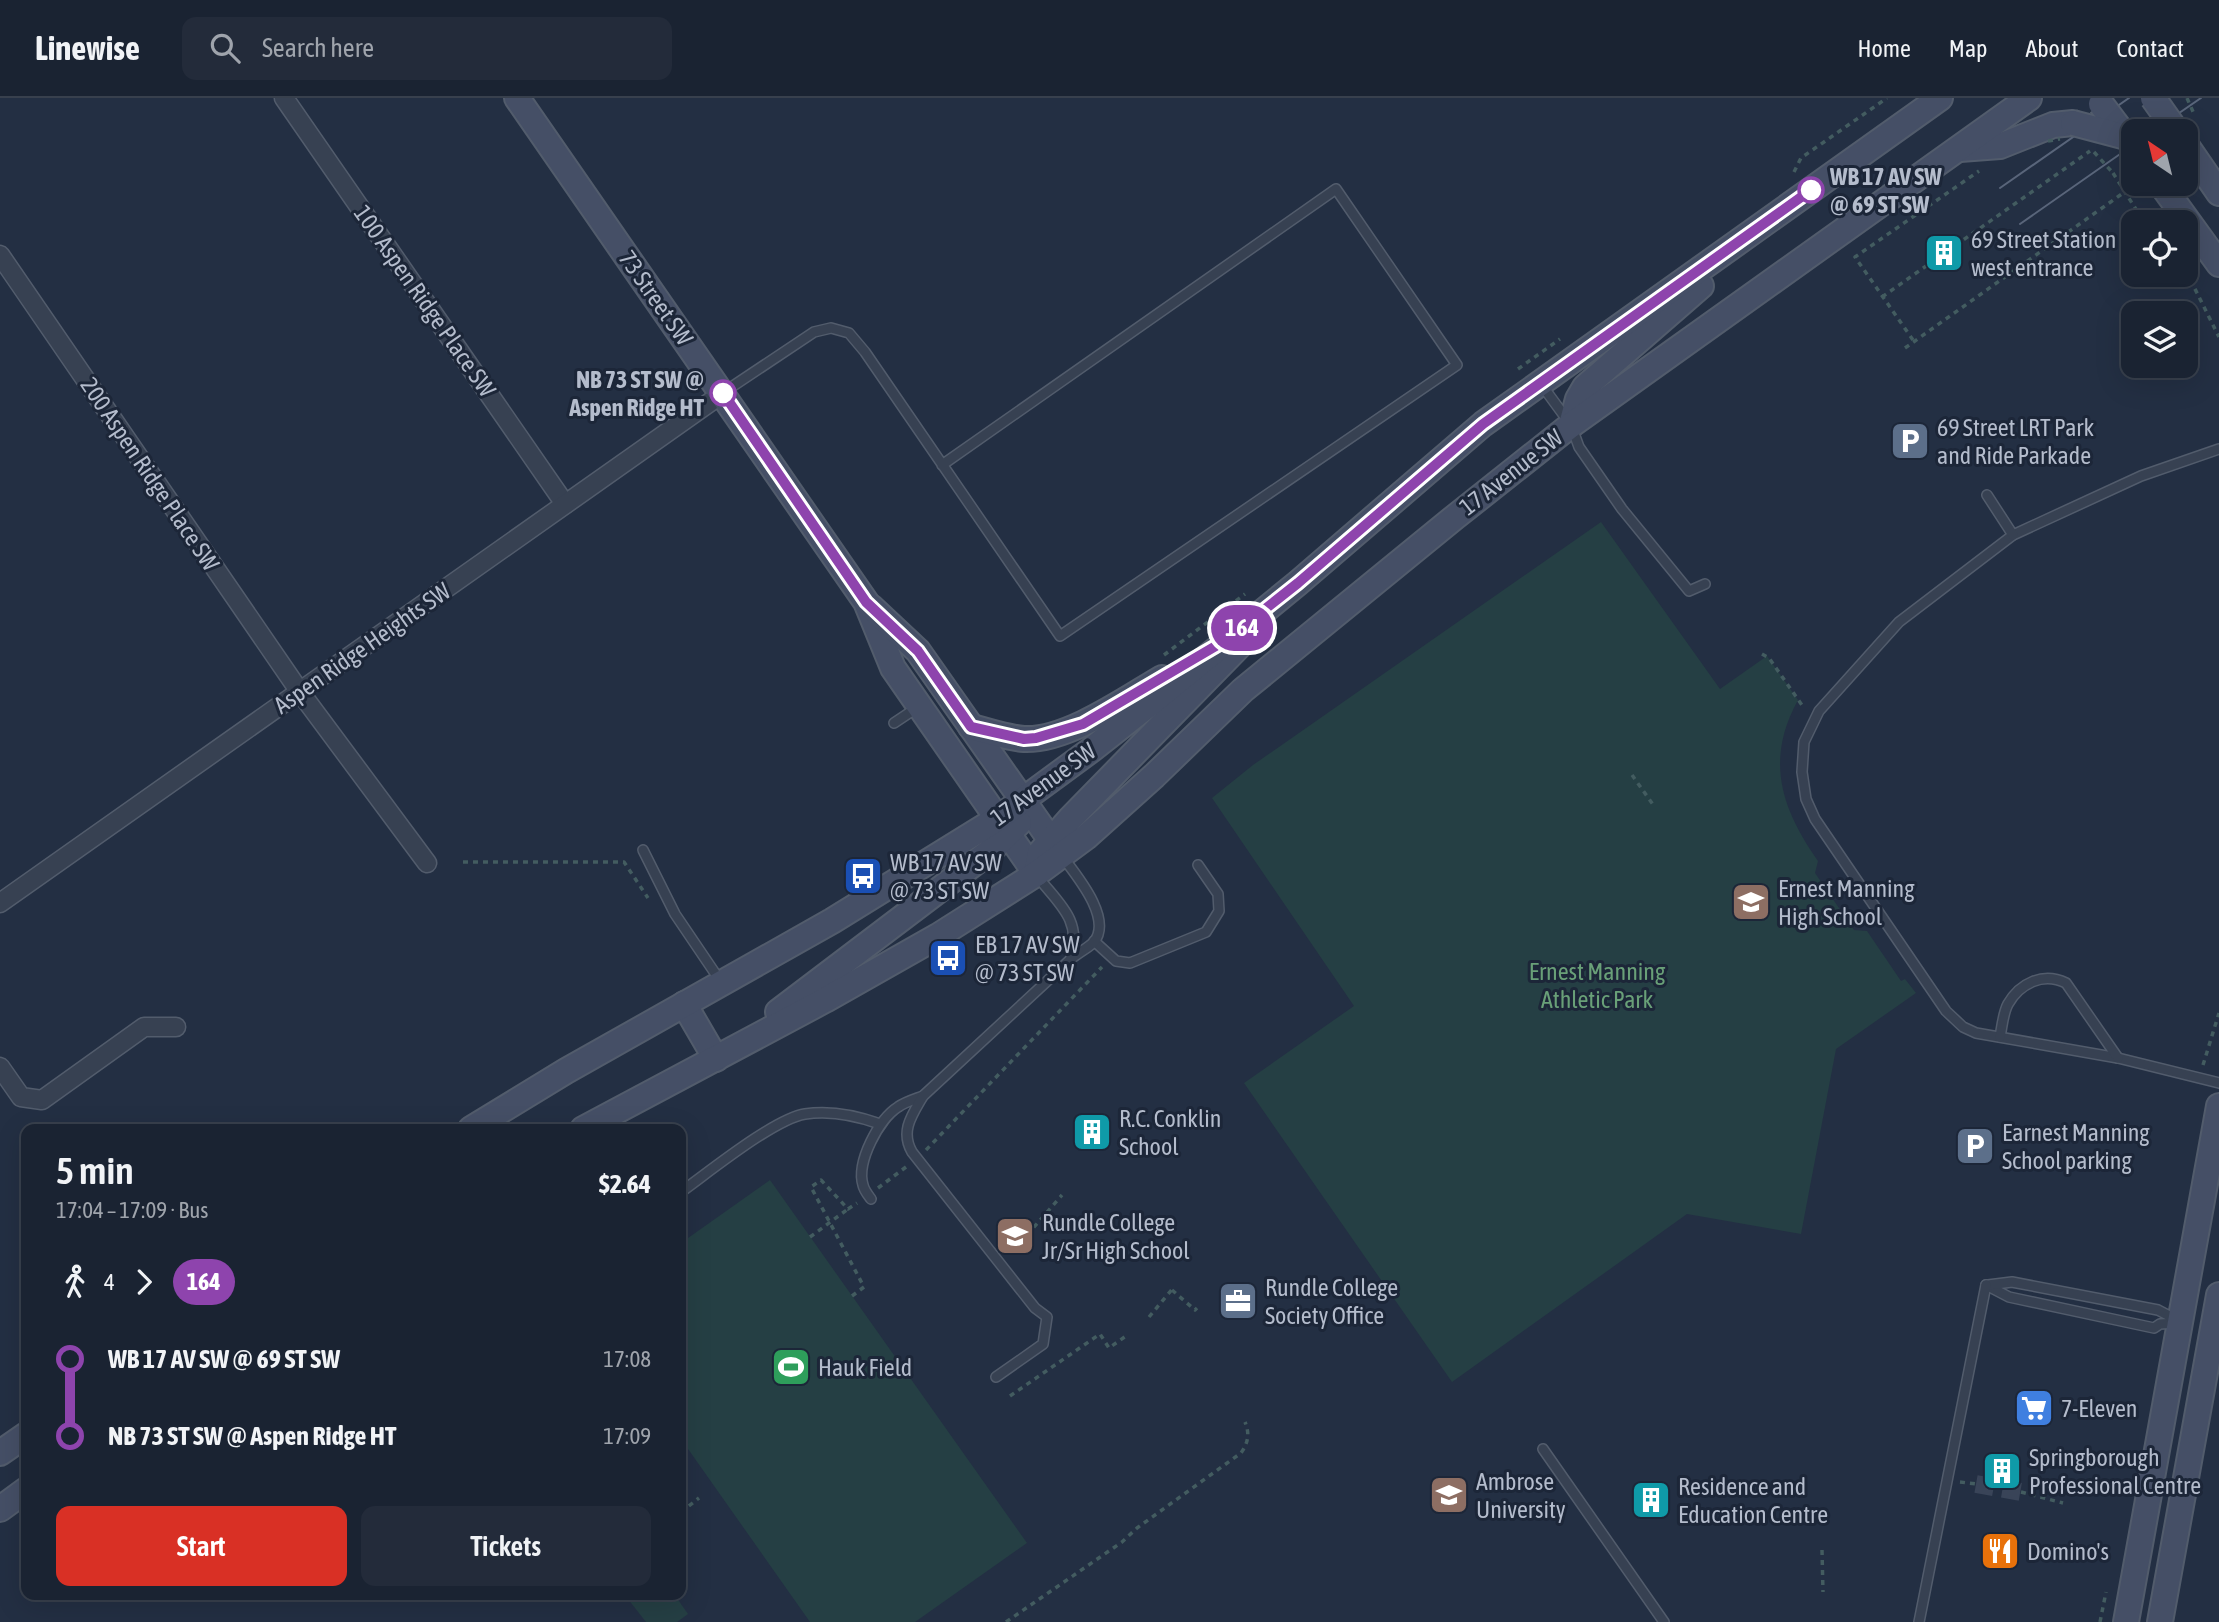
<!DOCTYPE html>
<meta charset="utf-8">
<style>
:root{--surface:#1a2332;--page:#232b3a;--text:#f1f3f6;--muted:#9fa4ac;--line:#38404d;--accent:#d93025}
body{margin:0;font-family:"Asap Condensed",sans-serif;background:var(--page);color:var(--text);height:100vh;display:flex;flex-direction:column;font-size:26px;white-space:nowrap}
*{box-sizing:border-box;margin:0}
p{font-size:23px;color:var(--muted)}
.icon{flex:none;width:38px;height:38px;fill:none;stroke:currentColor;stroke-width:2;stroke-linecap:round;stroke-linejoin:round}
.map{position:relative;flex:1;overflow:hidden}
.sheet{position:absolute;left:21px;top:1026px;width:665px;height:476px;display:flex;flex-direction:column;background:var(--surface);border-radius:14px;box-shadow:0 7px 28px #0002,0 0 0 2px var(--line)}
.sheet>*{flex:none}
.badge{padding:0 14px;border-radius:23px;font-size:24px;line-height:46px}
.needle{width:46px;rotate:325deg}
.buttons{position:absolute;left:2121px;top:21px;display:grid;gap:14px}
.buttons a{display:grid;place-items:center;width:77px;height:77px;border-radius:14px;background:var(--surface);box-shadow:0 7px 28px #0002,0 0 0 2px var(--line);font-size:35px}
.map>.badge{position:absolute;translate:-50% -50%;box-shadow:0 0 0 4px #fff}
.legs{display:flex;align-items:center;gap:10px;height:77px;padding:0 35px;font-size:23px}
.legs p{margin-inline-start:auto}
.headline{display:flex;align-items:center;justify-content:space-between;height:119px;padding:0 35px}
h1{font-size:38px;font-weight:600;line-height:52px}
.primary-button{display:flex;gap:14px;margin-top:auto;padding:14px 35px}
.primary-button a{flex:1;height:80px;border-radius:14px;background:var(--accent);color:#fff;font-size:28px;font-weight:600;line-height:80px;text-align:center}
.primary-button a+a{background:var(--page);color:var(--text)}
ul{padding:0 35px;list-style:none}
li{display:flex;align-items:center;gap:24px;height:77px;font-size:26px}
li i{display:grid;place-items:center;width:10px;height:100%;margin:0 9px;background:currentColor}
li i::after{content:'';width:18px;height:18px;margin:-9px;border:5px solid;border-radius:50%;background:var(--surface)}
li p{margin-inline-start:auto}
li:first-child i{background:linear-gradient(#0000 50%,currentColor 0)}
li:last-child i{background:linear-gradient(currentColor 50%,#0000 0)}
header{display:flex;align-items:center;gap:42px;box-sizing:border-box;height:98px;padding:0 35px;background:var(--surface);border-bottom:2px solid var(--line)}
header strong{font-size:33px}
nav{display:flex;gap:38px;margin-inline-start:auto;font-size:24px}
.search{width:490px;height:63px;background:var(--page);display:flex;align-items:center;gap:18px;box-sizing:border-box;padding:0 24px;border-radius:14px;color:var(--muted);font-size:26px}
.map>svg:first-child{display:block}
.green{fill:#253f44}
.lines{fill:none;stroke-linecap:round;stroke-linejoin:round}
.street-tunnel{stroke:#394458;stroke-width:18;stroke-dasharray:18 9;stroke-linecap:butt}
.lane-casing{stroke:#525c6c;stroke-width:12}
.street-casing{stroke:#525c6c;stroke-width:21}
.secondary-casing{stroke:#525c6c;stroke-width:28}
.path{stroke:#435c60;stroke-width:3.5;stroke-dasharray:5 5;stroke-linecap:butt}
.lane{stroke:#374152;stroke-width:9}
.street{stroke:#374152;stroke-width:18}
.secondary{stroke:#454f66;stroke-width:24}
.tram{stroke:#59657a;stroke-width:2}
.secondary-bridge-casing{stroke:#525c6c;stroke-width:28;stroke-linecap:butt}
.path-bridge{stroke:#435c60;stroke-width:3.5;stroke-dasharray:5 5;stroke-linecap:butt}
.secondary-bridge{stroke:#454f66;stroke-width:24}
.line-1-casing{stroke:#fff;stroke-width:16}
.line-1{stroke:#8e44ad;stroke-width:10}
.stop-1-dot{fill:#fff;stroke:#8e44ad;stroke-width:3.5}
.labels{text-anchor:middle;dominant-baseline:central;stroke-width:6;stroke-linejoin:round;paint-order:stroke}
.stop-label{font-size:24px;font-weight:bold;fill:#b4bccc;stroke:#1c2638;text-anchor:start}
.poi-label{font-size:24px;fill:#b4bccc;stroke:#1c2638;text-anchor:start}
.street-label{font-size:24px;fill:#b4bccc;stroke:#1c2638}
.park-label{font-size:24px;fill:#69a078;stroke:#1c2638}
</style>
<header>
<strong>Linewise</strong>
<div class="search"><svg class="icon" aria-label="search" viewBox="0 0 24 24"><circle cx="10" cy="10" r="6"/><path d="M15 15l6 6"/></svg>Search here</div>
<nav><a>Home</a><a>Map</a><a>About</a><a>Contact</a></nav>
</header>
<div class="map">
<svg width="2219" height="1524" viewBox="0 0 2219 1524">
<rect width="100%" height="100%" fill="#232f43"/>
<g class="green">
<path d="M 1601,424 L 1720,591 L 1767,558 L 1798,602 C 1765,662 1781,710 1818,763 L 1815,775 L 1854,832 L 1867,833 L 1901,883 L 1905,881 L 1916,895 L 1836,951 L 1801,1136 L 1687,1116 L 1452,1284 L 1244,985 L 1354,908 L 1212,700 L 1253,667 Z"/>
<path d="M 770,1082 L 1027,1445 L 915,1524 L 810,1524 L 681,1341 L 681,1145 Z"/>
<path d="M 624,1496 L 674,1496 L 688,1516 L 677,1524 L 646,1524 Z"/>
</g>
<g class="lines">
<path class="street-tunnel" d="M 1976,1386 L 2021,1394"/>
<g class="lane-casing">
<g id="lane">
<path d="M 1541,286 L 1571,327 L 1579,349 L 1622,411 L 1689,493 L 1705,486"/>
<path d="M 724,294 L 814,234 L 831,230 L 849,235 L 865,254 L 1060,538 L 1457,267 L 1336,91 L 942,367"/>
<path d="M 2219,351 L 2141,378 L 2013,437 L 1899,524 L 1819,613 L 1804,644 L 1802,674 L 1806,701 L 1815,721 L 1946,913 L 1963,929 L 1976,935 L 2118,960 L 2219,985"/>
<path d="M 1987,397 L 2013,437"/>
<path d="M 894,625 L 918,609"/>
<path d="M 643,752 L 675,816 L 721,884"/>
<path d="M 1037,778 C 1059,806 1082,822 1071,859"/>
<path d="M 1094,843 L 1116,863 L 1130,865 L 1206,834 L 1219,813 L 1218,796 L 1198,767"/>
<path d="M 2000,939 C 2002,929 2003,915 2008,906 C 2020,885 2043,874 2066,885 L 2118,960"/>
<path d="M 681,1094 C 709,1074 774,1021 805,1016 C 831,1012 855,1017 880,1026"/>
<path d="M 871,1101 C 868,1097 864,1092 863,1087 C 856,1064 879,1021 898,1009 C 905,1004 915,1001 923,998"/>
<path d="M 1986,1187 L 2009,1199 L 2154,1230 L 2160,1226 L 2177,1225"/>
<path d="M 1988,1187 L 2012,1184 L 2158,1212 L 2179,1223"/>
<path d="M 996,1279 L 1043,1246 L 1047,1219 L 1035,1210 L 912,1054 C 900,1033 912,1017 923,998 L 1071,861 C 1078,855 1088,850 1094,844 C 1113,820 1076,777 1062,758"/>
<path d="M 1543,1351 L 1664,1524"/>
<path d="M 1919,1524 L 1986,1187"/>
</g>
</g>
<g class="street-casing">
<g id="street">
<path d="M 284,0 L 565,406"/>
<path d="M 0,157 L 300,594 L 427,765"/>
<path d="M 0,805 L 723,295"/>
<path d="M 0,969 L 21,999 L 42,1002 L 144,929 L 176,929"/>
</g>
</g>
<g class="secondary-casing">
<g id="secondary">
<path d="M 517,0 L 866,504 L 893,570 L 1036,776"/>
<path d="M 2186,47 L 2219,95"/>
<path d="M 1960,51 L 2000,48 L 2053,27 L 2073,25"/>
<path d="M 2161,86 L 2219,166"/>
<path d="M 1571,327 L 1578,301 L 1585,289 L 1701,188"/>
<path d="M 871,509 L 918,553 L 1059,754"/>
<path d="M 971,629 C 988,633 1007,640 1024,641 C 1067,643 1126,601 1162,580"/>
<path d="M 1036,776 L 1040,755 L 1070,721 L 1240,547"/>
<path d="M 684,906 L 716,961"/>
<path d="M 778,914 L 989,754 L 1019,725"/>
<path d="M 471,1031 L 566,973 L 832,823 L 997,721 L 1091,652 L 1152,604 L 1298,485 L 1483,326 L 1940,0"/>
<path d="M 583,1031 L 825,902 L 938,838 L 1036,776 L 1086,739 L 1154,678 L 1243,592 L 1455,419 L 1571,327 L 2029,0"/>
<path d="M 0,1355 L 26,1337"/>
<path d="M 0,1411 L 26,1392"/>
<path d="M 2126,1524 L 2219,1008"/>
<path d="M 2160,1524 L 2219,1197"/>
</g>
</g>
<g class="path">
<path d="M 1794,74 L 1801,60 L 1887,0"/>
<path d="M 2113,75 L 2144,124"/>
<path d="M 2186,173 L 2219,239"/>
<path d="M 1882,199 L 2090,53"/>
<path d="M 1913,242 L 1855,159 L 1979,73"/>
<path d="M 1905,250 L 2126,93"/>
<path d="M 1518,271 L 1560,241"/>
<path d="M 1762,556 L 1769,560 L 1804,610"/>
<path d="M 1164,557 L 1245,496"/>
<path d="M 1632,677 L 1654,708"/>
<path d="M 463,764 L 624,764 L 648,800"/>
<path d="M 2203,967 L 2219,915"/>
<path d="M 926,1052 L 1102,869"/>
<path d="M 878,1090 L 906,1069"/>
<path d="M 810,1139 L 848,1111"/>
<path d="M 1014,1152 L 1062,1097"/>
<path d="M 1172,1192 L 1195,1212 L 1197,1210"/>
<path d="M 852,1198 L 864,1189 L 811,1089 L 821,1082 L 848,1111 L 857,1105"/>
<path d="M 1149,1219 L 1174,1189"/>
<path d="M 1010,1298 L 1100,1236 L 1109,1250 L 1126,1238"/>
<path d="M 1960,1384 L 1976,1386"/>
<path d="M 2021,1394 L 2063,1405"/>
<path d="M 681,1414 L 699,1400"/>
<path d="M 1822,1452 L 1823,1494"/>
<path d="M 1006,1524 L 1122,1444 L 1137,1430 L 1241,1355 C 1248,1345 1250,1336 1245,1324"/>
<path d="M 2100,1524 L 2106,1494"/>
</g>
<use href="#lane" class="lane"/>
<use href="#street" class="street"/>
<use href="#secondary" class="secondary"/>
<g class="tram">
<path d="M 2153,33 L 2201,0"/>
<path d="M 2000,90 L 2129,0"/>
<path d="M 2020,126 L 2133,47"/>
</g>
<g class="secondary-bridge-casing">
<g id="secondary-bridge">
<path d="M 2153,0 L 2175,31"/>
<path d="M 2101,6 L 2128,42"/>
<path d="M 2073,25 L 2126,39"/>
</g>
</g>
<g class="path-bridge">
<path d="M 2187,0 L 2194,16"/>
<path d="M 2048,43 L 2060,41"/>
<path d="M 2094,54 L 2113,75"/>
</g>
<use href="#secondary-bridge" class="secondary-bridge"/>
</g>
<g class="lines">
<g class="line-1-casing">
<path id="line-1" d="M 723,295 L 866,504 L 918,553 L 971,629 L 1024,641 L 1036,640 L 1083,626 L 1226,542 L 1298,485 L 1483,326 L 1811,92"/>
</g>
<use href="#line-1" class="line-1"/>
</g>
<defs>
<g id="building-square" transform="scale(2.0125)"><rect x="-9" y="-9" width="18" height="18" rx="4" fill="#0f9aa8" stroke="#1c2638"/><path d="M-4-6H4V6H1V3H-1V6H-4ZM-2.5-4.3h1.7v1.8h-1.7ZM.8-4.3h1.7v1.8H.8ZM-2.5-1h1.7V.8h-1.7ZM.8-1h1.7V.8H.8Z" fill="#fff"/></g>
<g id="parking-square" transform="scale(2.0125)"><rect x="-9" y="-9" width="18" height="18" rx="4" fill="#5c6f8a" stroke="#1c2638"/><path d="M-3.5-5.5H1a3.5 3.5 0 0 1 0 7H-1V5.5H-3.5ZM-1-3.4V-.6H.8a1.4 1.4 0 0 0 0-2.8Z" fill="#fff"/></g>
<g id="bus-square" transform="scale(2.0125)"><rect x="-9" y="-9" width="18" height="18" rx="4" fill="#1a4fb4" stroke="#1c2638"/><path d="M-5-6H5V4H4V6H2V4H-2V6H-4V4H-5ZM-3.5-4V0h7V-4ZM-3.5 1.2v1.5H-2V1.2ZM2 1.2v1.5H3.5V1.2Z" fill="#fff"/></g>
<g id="school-square" transform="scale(2.0125)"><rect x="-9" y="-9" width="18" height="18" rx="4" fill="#8d6e63" stroke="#1c2638"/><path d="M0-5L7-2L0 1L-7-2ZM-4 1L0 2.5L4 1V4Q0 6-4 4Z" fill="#fff"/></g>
<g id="office-square" transform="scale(2.0125)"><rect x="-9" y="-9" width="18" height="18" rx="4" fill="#5c6f8a" stroke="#1c2638"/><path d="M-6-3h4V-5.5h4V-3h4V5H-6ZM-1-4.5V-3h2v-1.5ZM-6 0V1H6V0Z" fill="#fff"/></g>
<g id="stadium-square" transform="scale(2.0125)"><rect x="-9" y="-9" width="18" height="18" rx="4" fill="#2e9e5b" stroke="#1c2638"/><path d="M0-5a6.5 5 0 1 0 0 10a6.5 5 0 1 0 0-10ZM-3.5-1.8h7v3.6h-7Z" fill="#fff"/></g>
<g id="supermarket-square" transform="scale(2.0125)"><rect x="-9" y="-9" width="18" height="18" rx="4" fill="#3f7fe0" stroke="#1c2638"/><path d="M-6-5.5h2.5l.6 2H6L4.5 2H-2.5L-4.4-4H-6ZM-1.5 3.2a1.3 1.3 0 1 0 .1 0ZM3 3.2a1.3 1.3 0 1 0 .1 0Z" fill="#fff"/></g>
<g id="university-square" transform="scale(2.0125)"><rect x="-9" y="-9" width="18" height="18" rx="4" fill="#8d6e63" stroke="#1c2638"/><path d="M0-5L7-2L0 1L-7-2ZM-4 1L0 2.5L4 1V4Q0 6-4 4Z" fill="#fff"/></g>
<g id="restaurant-square" transform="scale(2.0125)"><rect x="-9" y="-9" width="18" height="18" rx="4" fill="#e8710a" stroke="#1c2638"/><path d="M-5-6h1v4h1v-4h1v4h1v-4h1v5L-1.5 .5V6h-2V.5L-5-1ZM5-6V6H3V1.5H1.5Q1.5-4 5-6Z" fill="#fff"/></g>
</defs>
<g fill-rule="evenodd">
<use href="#building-square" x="1944" y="155"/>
<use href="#parking-square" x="1910" y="343"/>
<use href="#bus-square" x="863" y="778"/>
<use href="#school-square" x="1751" y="804"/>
<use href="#bus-square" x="948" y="860"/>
<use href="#building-square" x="1092" y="1034"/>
<use href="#parking-square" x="1975" y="1048"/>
<use href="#school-square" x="1015" y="1138"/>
<use href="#office-square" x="1238" y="1203"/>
<use href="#stadium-square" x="791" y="1269"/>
<use href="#supermarket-square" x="2034" y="1310"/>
<use href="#building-square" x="2002" y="1373"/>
<use href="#university-square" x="1449" y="1397"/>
<use href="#building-square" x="1651" y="1402"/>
<use href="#restaurant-square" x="2000" y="1453"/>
</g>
<g class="stop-1-dot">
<circle cx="1811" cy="92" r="12"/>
<circle cx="723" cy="295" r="12"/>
</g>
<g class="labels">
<g class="stop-label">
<text x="1830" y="78">WB 17 AV SW<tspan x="1830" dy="28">@ 69 ST SW</tspan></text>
<text x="704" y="281" text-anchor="end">NB 73 ST SW @<tspan x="704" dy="28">Aspen Ridge HT</tspan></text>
</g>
<g class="poi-label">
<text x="1971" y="141">69 Street Station<tspan x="1971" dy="28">west entrance</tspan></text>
<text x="1937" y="329">69 Street LRT Park<tspan x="1937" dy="28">and Ride Parkade</tspan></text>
<text x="890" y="764">WB 17 AV SW<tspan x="890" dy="28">@ 73 ST SW</tspan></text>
<text x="1778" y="790">Ernest Manning<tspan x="1778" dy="28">High School</tspan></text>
<text x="975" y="846">EB 17 AV SW<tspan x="975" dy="28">@ 73 ST SW</tspan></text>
<text x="1119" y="1020">R.C. Conklin<tspan x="1119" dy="28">School</tspan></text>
<text x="2002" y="1034">Earnest Manning<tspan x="2002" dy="28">School parking</tspan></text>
<text x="1042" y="1124">Rundle College<tspan x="1042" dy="28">Jr/Sr High School</tspan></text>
<text x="1265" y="1189">Rundle College<tspan x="1265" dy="28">Society Office</tspan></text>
<text x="818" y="1269">Hauk Field</text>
<text x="2061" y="1310">7-Eleven</text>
<text x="2029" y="1359">Springborough<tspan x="2029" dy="28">Professional Centre</tspan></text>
<text x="1476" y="1383">Ambrose<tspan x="1476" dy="28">University</tspan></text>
<text x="1678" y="1388">Residence and<tspan x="1678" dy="28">Education Centre</tspan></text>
<text x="2027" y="1453">Domino's</text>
</g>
<g class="street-label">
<text transform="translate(656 200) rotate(55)">73 Street SW</text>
<text transform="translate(425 203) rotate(55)">100 Aspen Ridge Place SW</text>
<text transform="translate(1511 374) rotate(-38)">17 Avenue SW</text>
<text transform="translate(150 376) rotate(56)">200 Aspen Ridge Place SW</text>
<text transform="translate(362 550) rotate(-35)">Aspen Ridge Heights SW</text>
<text transform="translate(1043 686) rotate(-36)">17 Avenue SW</text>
</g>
<g class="park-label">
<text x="1597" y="873">Ernest Manning<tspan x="1597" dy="28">Athletic Park</tspan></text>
</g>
</g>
</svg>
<div class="buttons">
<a><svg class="needle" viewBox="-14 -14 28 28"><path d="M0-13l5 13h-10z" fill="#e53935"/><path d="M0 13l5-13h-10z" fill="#9fa4ac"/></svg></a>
<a><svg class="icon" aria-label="locate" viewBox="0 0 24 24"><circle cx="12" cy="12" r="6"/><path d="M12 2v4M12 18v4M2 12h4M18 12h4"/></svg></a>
<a><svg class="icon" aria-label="layers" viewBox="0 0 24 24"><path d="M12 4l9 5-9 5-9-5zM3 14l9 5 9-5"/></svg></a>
</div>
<b class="badge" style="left:1242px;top:530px;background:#8e44ad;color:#fff">164</b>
<section class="sheet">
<div class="headline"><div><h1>5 min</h1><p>17:04 – 17:09 · Bus</p></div><b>$2.64</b></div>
<div class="legs"><svg class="icon" aria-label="walk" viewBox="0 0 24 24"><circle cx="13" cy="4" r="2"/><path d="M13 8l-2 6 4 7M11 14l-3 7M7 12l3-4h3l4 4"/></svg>4<svg class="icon" aria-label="forward" viewBox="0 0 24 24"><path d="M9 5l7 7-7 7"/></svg><b class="badge" style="background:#8e44ad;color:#fff">164</b></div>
<ul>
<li><i style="color:#8e44ad"></i><b>WB 17 AV SW @ 69 ST SW</b><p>17:08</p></li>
<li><i style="color:#8e44ad"></i><b>NB 73 ST SW @ Aspen Ridge HT</b><p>17:09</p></li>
</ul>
<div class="primary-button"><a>Start</a><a>Tickets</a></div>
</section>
</div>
